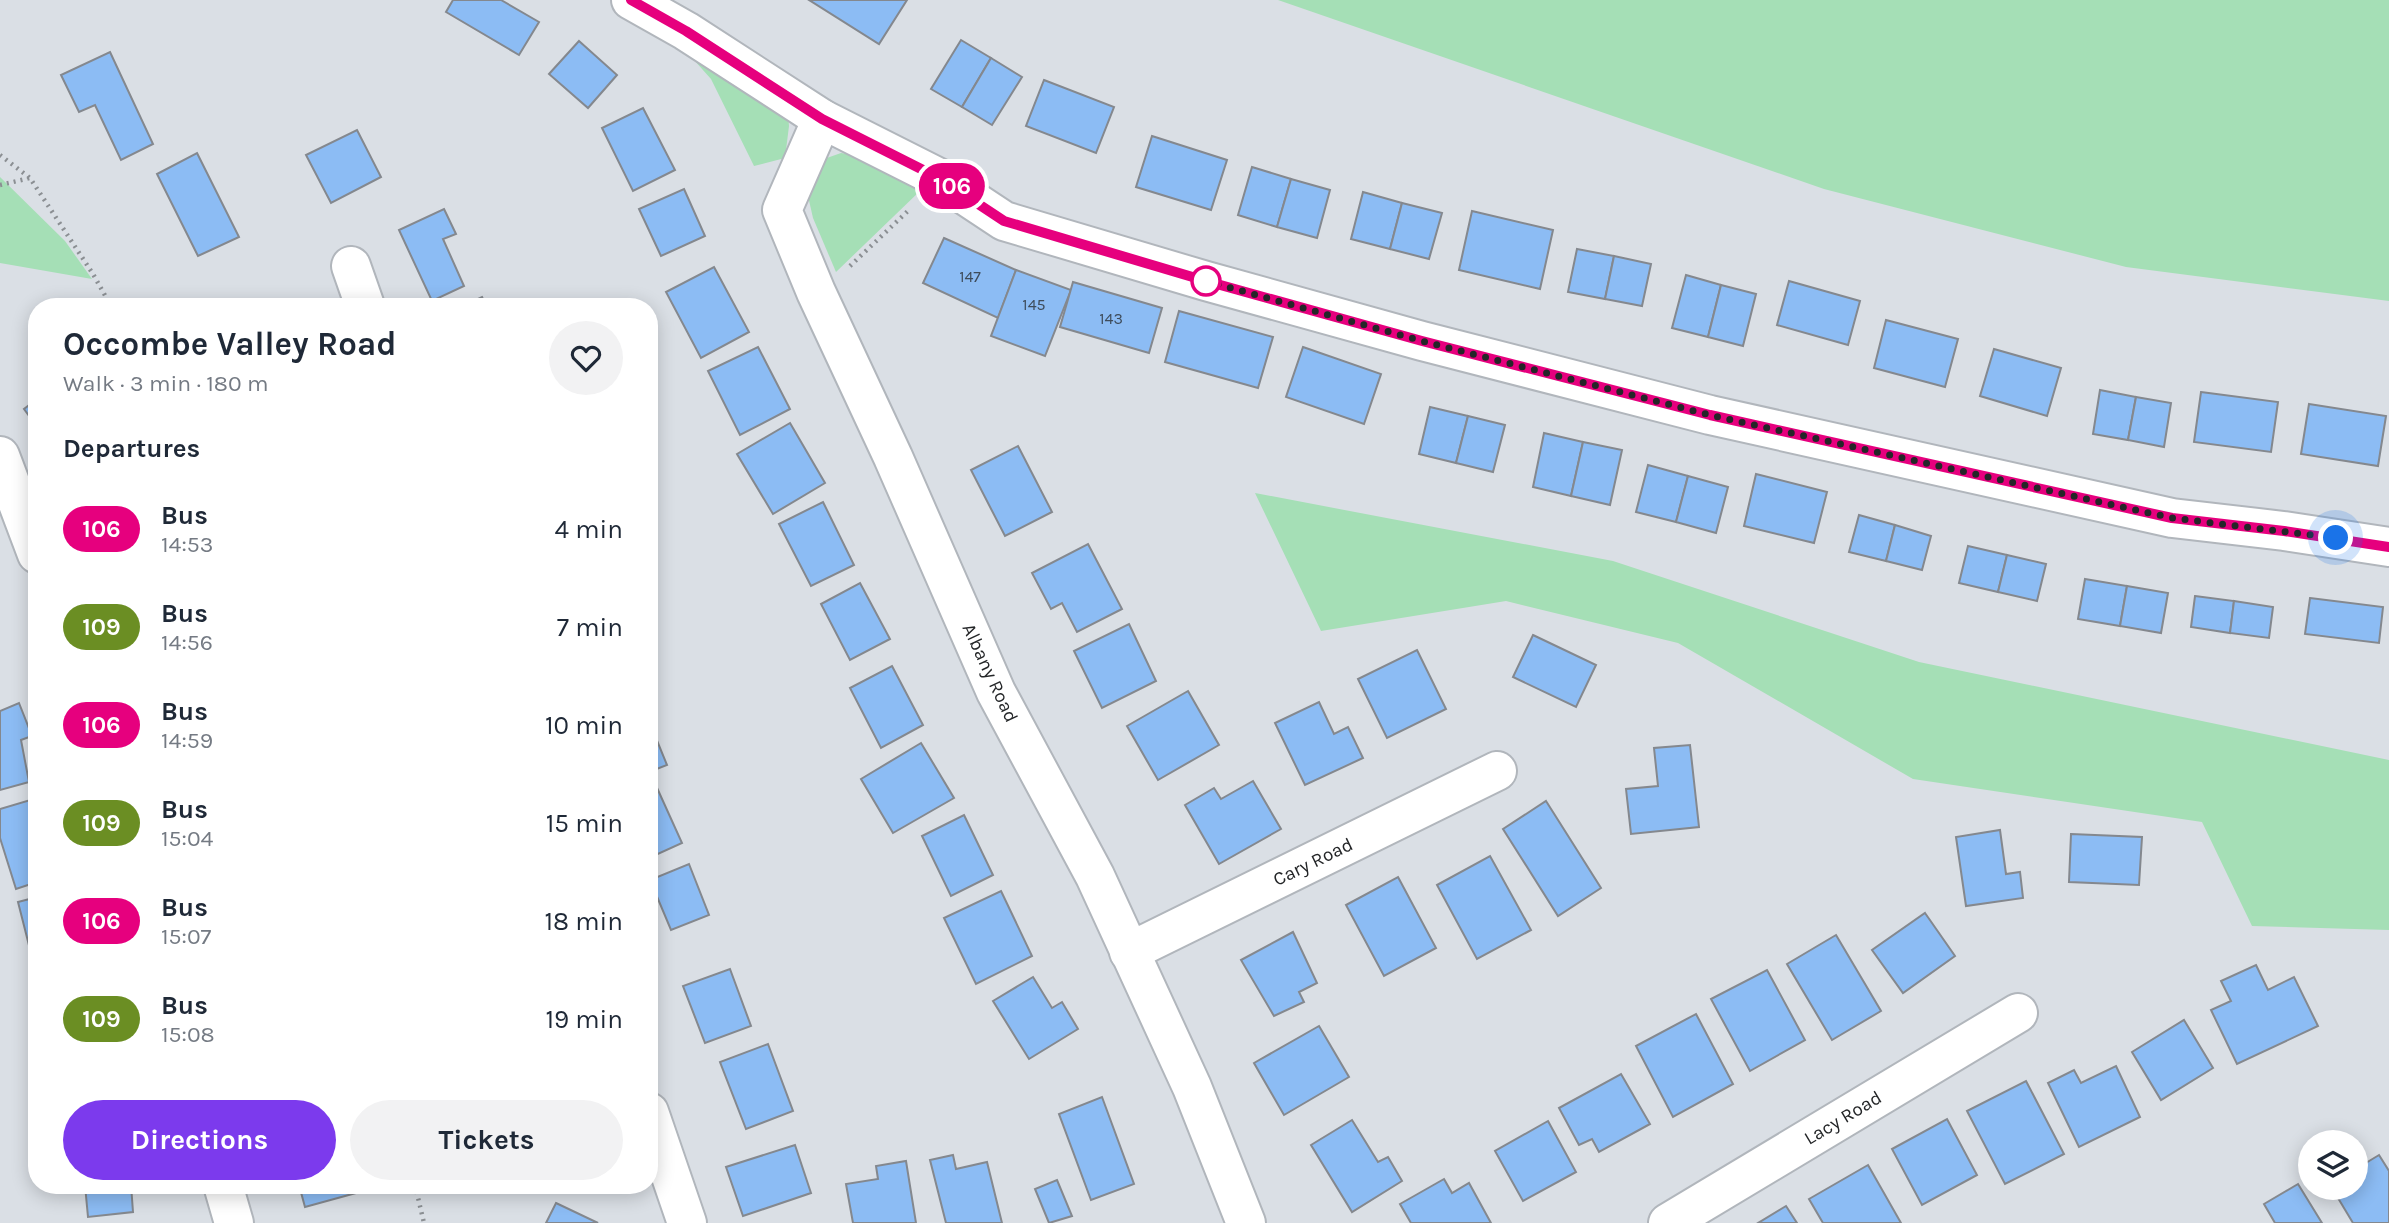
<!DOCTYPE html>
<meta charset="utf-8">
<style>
:root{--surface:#fff;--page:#f2f2f3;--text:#1f2937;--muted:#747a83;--accent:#7c3aed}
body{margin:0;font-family:Karla,sans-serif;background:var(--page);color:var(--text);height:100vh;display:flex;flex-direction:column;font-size:26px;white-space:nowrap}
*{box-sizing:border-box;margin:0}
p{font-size:23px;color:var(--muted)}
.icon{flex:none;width:38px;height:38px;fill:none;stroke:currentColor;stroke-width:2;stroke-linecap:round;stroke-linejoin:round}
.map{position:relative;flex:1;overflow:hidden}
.side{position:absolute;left:28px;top:298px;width:630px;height:896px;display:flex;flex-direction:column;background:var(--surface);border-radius:28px;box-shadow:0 4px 18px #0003}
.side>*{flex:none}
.badge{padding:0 14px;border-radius:23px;font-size:24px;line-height:46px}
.buttons{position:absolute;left:2298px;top:1130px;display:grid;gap:14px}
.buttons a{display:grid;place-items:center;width:70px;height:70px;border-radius:50%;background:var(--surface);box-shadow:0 4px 18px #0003;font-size:35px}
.you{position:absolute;width:35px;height:35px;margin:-18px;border:5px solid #fff;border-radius:50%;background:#1a73e8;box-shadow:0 0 0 10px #1a73e833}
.map>.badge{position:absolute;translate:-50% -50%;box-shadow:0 0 0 4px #fff}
h2{padding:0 35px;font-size:26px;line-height:63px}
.round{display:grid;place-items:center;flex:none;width:74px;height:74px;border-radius:37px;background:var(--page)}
.summary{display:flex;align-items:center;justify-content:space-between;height:119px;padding:0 35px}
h1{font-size:33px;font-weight:700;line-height:52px}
.action{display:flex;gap:14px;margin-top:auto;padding:14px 35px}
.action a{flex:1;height:80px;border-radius:42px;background:var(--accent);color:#fff;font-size:28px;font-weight:700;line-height:80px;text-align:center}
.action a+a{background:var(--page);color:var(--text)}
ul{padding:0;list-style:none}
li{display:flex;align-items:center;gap:21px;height:98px;padding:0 35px}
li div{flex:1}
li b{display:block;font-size:26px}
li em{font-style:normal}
li .badge{min-width:77px;font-weight:700;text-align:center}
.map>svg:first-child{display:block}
.green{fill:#a5dfb6}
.building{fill:#8cbcf4;stroke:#84888e;stroke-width:2}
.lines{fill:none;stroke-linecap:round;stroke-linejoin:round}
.street-casing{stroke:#b1b6bc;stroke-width:42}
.path{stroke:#8b8f93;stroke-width:4.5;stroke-dasharray:2 5;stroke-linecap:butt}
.street{stroke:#fff;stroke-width:38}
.line-casing{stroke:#fff;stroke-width:16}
.line{stroke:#e6007e;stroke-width:10}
.walk{stroke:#242628;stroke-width:7;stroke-dasharray:0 12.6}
.stop-dot{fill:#fff;stroke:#e6007e;stroke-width:3.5}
.labels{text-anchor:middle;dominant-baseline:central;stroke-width:7;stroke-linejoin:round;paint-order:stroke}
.number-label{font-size:16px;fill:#3e4c5b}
.street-label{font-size:19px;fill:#242628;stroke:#fff}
</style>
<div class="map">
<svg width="2389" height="1223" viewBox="0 0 2389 1223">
<rect width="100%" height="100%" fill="#dadfe5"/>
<g class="green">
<path d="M 1278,0 L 2389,0 L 2389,301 L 2126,267 L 1824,189 Z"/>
<path d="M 673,44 L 787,104 L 789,126 L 785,158 L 754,166 L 711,79 L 694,60 Z"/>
<path d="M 841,153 L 872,158 L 921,190 L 836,272 L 813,218 L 808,196 L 824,159 Z"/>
<path d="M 0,177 L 65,241 L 92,279 L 0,263 Z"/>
<path d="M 1255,493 L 1613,561 L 1919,662 L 2389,760 L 2389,930 L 2252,926 L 2202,822 L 1913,779 L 1678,643 L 1506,601 L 1321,631 Z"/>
</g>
<g class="building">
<path d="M 453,0 L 501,0 L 539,22 L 519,55 L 446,12 Z"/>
<path d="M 809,0 L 907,0 L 879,44 Z"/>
<path d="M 961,40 L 991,58 L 962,107 L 931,89 Z"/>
<path d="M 579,41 L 617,75 L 588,108 L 549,74 Z"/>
<path d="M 110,52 L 153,144 L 121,160 L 95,105 L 79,112 L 61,75 Z"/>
<path d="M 991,58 L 1022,77 L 992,125 L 962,107 Z"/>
<path d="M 1044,80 L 1114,107 L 1096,153 L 1026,126 Z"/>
<path d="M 643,108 L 675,170 L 633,191 L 602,128 Z"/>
<path d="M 357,130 L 381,177 L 331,203 L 306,155 Z"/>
<path d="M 1152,136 L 1227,160 L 1211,210 L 1136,187 Z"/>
<path d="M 197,153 L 239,237 L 198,256 L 157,174 Z"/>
<path d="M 1252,167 L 1291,179 L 1277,227 L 1238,215 Z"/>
<path d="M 1291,179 L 1330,190 L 1317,238 L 1277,227 Z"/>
<path d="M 684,189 L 705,236 L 661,256 L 639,209 Z"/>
<path d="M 1363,192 L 1402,203 L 1390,249 L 1351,239 Z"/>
<path d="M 1402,203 L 1442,213 L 1429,259 L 1390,249 Z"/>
<path d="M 444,209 L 456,234 L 443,239 L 464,286 L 432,301 L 399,230 Z"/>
<path d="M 1472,211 L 1553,230 L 1540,289 L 1459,270 Z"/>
<path d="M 944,238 L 1016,270 L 998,318 L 923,283 Z"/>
<path d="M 1577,249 L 1614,256 L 1605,299 L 1568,292 Z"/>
<path d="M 1614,256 L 1651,264 L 1642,306 L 1605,299 Z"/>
<path d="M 714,267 L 749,332 L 701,358 L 666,292 Z"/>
<path d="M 1016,270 L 1071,290 L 1045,356 L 991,336 Z"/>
<path d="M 1686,275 L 1721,285 L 1708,337 L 1672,328 Z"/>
<path d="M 1789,281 L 1860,301 L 1848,345 L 1777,325 Z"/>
<path d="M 1073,282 L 1162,308 L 1149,353 L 1060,327 Z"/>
<path d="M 1721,285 L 1756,294 L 1743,346 L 1708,337 Z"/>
<path d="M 482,297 L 486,306 L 463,306 Z"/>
<path d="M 1179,311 L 1273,337 L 1258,388 L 1165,362 Z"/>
<path d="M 1886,320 L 1958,339 L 1945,387 L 1874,368 Z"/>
<path d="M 758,347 L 790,409 L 740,435 L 708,371 Z"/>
<path d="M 1303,347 L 1381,374 L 1364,424 L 1286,397 Z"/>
<path d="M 1994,349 L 2061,368 L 2047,416 L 1980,396 Z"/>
<path d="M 2100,390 L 2136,397 L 2128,440 L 2093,434 Z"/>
<path d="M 2201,392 L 2278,402 L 2271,452 L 2194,442 Z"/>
<path d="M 2136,397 L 2171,403 L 2164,447 L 2128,440 Z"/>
<path d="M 37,399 L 37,427 L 24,409 Z"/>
<path d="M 2309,404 L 2386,416 L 2378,466 L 2301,454 Z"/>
<path d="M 1430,407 L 1468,416 L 1456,463 L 1419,454 Z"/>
<path d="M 1468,416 L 1505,425 L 1493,472 L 1456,463 Z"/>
<path d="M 790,423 L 825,483 L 773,514 L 737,454 Z"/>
<path d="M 1544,433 L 1583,442 L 1571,496 L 1533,487 Z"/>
<path d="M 1583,442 L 1622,450 L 1610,505 L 1571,496 Z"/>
<path d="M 1018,446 L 1052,512 L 1005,536 L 971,470 Z"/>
<path d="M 1648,465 L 1688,476 L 1676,522 L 1636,512 Z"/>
<path d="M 1756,474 L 1827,492 L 1814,543 L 1744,526 Z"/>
<path d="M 1688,476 L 1728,487 L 1716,533 L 1676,522 Z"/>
<path d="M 823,502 L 854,565 L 811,586 L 779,524 Z"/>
<path d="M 1859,515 L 1895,525 L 1886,561 L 1849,552 Z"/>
<path d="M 1895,525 L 1931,536 L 1922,570 L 1886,561 Z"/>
<path d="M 1088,544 L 1122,609 L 1077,632 L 1062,603 L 1051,609 L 1032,573 Z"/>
<path d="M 1968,546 L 2007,555 L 1998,592 L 1959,583 Z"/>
<path d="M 2007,555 L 2046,564 L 2037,601 L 1998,592 Z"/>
<path d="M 2085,579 L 2127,586 L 2120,626 L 2078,619 Z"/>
<path d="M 860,583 L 890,639 L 850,660 L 821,604 Z"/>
<path d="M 2127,586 L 2168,593 L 2161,633 L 2120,626 Z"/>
<path d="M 2195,596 L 2234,601 L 2230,633 L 2191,627 Z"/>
<path d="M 2310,598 L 2383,607 L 2379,643 L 2305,634 Z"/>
<path d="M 2234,601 L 2273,607 L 2269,638 L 2230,633 Z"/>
<path d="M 1129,624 L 1156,681 L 1102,708 L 1074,651 Z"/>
<path d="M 1533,635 L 1596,665 L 1576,707 L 1513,677 Z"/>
<path d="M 1417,650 L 1446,709 L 1387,738 L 1358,679 Z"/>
<path d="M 892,666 L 923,725 L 881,748 L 850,688 Z"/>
<path d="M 1188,691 L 1219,745 L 1158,780 L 1127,726 Z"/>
<path d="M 1319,702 L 1334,734 L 1348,727 L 1363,758 L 1305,785 L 1275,723 Z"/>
<path d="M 19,703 L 32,736 L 21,740 L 29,782 L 0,790 L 0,711 Z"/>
<path d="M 649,721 L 667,765 L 649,772 Z"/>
<path d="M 921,743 L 954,798 L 893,833 L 861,779 Z"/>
<path d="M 1690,745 L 1699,827 L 1631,834 L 1626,789 L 1658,786 L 1654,748 Z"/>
<path d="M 653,779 L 682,843 L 649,858 L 649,781 Z"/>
<path d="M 1253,781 L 1281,829 L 1219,864 L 1185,805 L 1214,788 L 1221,799 Z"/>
<path d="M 37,798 L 37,882 L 16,889 L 0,838 L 0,809 Z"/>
<path d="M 1546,801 L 1601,888 L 1558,916 L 1503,829 Z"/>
<path d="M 964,815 L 993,875 L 951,896 L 922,836 Z"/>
<path d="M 2000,830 L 2006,874 L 2020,872 L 2023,898 L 1966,906 L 1956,837 Z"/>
<path d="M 2071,834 L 2142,837 L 2139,885 L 2069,882 Z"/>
<path d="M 1490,856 L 1531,930 L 1477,959 L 1437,885 Z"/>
<path d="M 689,864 L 709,915 L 671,930 L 650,880 Z"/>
<path d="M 1398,877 L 1436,948 L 1384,976 L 1346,905 Z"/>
<path d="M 1001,891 L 1032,956 L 976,984 L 944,918 Z"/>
<path d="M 37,897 L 37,977 L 18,902 Z"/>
<path d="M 1925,913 L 1955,956 L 1903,993 L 1872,950 Z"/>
<path d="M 1293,932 L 1317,983 L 1299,992 L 1304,1002 L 1274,1016 L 1241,960 Z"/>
<path d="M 1836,935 L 1881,1011 L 1832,1040 L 1787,964 Z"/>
<path d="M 2256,965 L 2268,990 L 2294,977 L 2318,1026 L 2237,1064 L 2211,1010 L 2231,1001 L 2221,981 Z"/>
<path d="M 730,969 L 751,1026 L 705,1043 L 683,986 Z"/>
<path d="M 1767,970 L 1805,1040 L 1750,1071 L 1711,999 Z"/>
<path d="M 1033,977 L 1052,1008 L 1062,1002 L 1078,1029 L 1029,1059 L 993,1001 Z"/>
<path d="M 1696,1014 L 1733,1084 L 1673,1117 L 1636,1046 Z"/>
<path d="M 2184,1020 L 2213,1068 L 2161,1100 L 2132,1052 Z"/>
<path d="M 1319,1026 L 1349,1077 L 1284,1115 L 1254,1063 Z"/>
<path d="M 768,1044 L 793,1111 L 746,1129 L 720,1062 Z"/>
<path d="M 2116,1066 L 2140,1117 L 2079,1147 L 2048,1083 L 2074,1070 L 2081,1083 Z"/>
<path d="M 1621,1074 L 1650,1124 L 1599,1152 L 1592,1139 L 1579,1145 L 1559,1108 Z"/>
<path d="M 2026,1081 L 2064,1154 L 2005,1184 L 1967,1111 Z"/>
<path d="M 1102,1097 L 1134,1184 L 1091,1200 L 1059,1114 Z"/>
<path d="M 1947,1119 L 1977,1175 L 1922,1205 L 1892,1149 Z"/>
<path d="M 1352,1120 L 1378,1162 L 1388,1157 L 1402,1181 L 1352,1212 L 1311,1145 Z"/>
<path d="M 1548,1121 L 1576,1172 L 1523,1201 L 1495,1151 Z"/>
<path d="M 795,1145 L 811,1193 L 743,1216 L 726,1167 Z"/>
<path d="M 953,1155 L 956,1169 L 987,1162 L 1002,1223 L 946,1223 L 930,1160 Z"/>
<path d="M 2379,1155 L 2389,1171 L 2389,1223 L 2353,1223 L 2332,1188 L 2356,1188 L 2356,1169 Z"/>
<path d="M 906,1161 L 916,1223 L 853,1223 L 846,1184 L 878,1179 L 876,1166 Z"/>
<path d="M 1868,1165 L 1901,1223 L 1823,1223 L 1809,1199 Z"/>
<path d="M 1444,1179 L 1452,1193 L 1469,1183 L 1491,1223 L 1411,1223 L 1400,1204 Z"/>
<path d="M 1057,1180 L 1072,1216 L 1049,1223 L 1035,1189 Z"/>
<path d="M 2298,1184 L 2322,1223 L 2275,1223 L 2264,1204 Z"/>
<path d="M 85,1185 L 131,1185 L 133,1212 L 88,1217 Z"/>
<path d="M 299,1185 L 354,1185 L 356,1193 L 305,1207 Z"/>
<path d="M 556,1203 L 598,1223 L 546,1223 Z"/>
<path d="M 1786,1206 L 1797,1223 L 1758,1223 Z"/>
</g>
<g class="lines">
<g class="street-casing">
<g id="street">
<path d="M 631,0 L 686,31 L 822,119 L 939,178 L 1004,221 L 1206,281 L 1422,341 L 1710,415 L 2172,518 L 2284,531 L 2389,547"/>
<path d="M 822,119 L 782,210 L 816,292 L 893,457 L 996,692 L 1095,876 L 1192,1087 L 1246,1223"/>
<path d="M 351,266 L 365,306"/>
<path d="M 0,456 L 37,554"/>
<path d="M 1129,952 L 1497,771"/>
<path d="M 649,1112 L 687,1223"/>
<path d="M 223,1185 L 234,1223"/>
<path d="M 1668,1223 L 2018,1013"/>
</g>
</g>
<g class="path">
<path d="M 0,155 L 30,178 L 93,274 L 111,306"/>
<path d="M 0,185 L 30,178"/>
<path d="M 850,266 L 910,209"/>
<path d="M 415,1185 L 424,1223"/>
</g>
<use href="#street" class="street"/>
</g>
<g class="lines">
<g class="line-casing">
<path id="line" d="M 631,0 L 686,31 L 822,119 L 939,178 L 1004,221 L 1206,281 L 1422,341 L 1710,415 L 2172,518 L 2284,531 L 2389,547"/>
</g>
<use href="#line" class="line"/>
<path class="walk" d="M 1206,281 L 1422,341 L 1710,415 L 2172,518 L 2336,538"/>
</g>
<circle class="stop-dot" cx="1206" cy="281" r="14"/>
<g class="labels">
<g class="number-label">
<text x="970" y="276">147</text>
<text x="1034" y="304">145</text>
<text x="1111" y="318">143</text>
</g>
<g class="street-label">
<text transform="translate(990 673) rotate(65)">Albany Road</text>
<text transform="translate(1313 862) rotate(-26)">Cary Road</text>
<text transform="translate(1843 1118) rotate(-31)">Lacy Road</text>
</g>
</g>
</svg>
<div class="buttons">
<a><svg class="icon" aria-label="layers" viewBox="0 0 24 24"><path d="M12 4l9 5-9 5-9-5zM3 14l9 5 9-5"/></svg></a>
</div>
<div class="you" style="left:2336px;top:538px"></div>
<b class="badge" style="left:952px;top:186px;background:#e6007e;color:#fff">106</b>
<section class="side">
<div class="summary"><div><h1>Occombe Valley Road</h1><p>Walk · 3 min · 180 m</p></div><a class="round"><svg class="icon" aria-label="heart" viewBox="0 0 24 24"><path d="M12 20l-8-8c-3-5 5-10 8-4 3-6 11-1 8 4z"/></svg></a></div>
<h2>Departures</h2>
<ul>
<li><span class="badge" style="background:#e6007e;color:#fff">106</span><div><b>Bus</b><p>14:53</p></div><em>4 min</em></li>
<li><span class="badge" style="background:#6b8e23;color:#fff">109</span><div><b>Bus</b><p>14:56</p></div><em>7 min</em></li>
<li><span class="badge" style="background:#e6007e;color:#fff">106</span><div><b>Bus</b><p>14:59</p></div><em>10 min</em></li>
<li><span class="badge" style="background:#6b8e23;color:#fff">109</span><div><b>Bus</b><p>15:04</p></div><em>15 min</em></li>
<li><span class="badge" style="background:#e6007e;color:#fff">106</span><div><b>Bus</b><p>15:07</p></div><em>18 min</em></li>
<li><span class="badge" style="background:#6b8e23;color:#fff">109</span><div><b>Bus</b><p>15:08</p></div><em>19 min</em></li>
</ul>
<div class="action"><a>Directions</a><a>Tickets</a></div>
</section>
</div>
